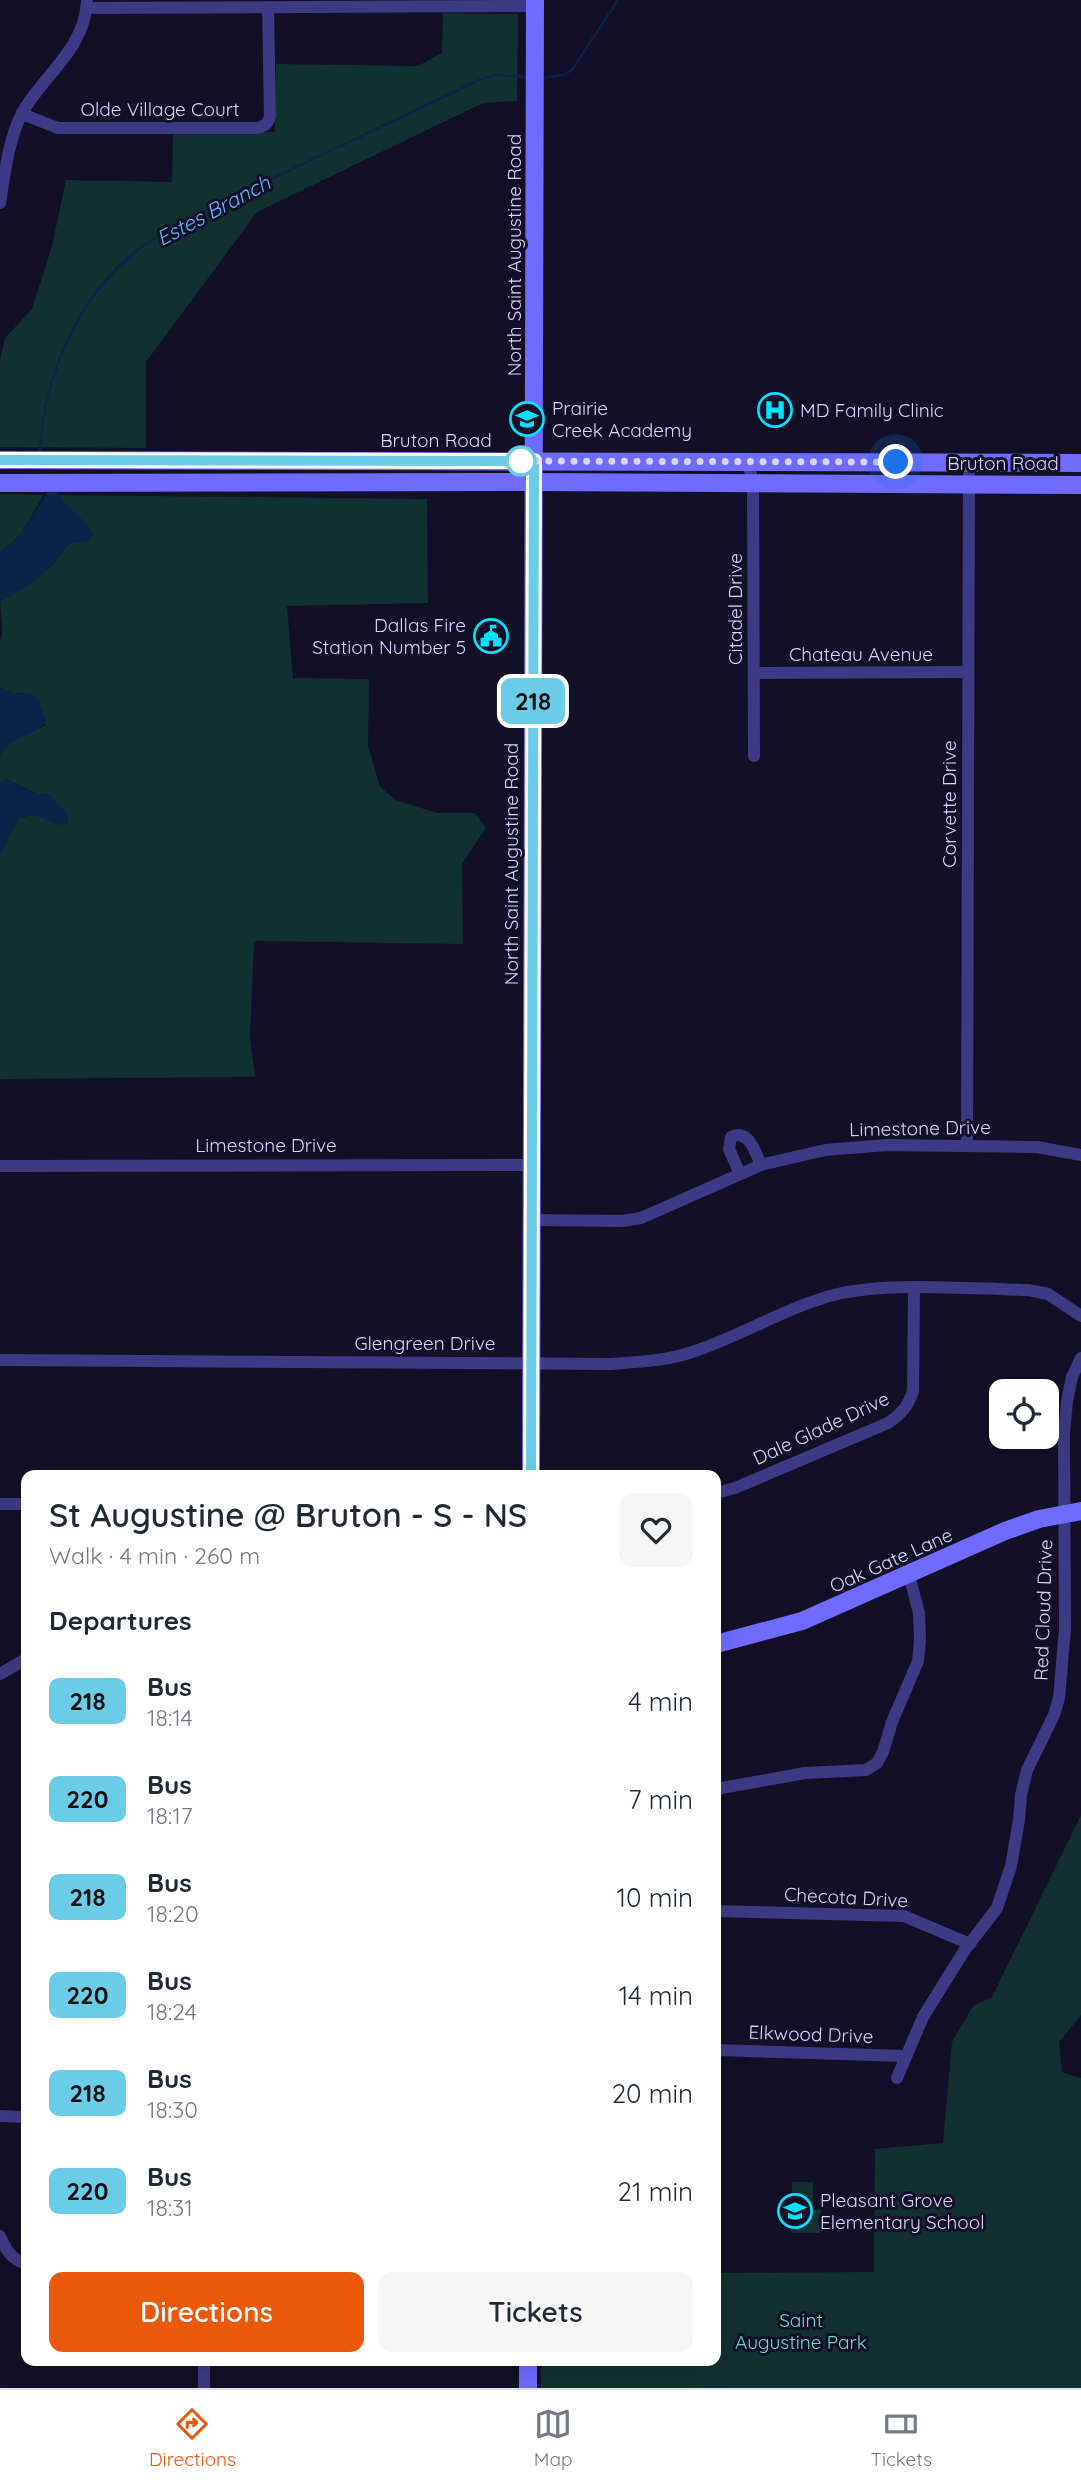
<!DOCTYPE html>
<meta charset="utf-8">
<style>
:root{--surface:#fff;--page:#f6f6f7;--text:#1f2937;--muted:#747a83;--line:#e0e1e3;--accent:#ea580c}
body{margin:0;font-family:Quicksand,sans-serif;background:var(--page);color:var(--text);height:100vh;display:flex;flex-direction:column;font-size:26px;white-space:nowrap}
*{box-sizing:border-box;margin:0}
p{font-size:23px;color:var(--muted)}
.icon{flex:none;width:38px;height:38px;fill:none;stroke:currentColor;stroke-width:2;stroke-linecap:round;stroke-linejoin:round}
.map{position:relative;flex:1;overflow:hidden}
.details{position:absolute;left:21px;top:1470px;width:700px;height:896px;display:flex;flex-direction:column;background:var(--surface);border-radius:14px;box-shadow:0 7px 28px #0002}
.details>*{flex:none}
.badge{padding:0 14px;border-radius:10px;font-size:24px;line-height:46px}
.tools{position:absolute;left:989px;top:1379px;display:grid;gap:14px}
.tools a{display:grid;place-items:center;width:70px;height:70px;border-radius:14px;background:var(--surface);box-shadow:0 7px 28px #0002;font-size:35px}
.you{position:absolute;width:35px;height:35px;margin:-18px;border:5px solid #fff;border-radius:50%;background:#1a73e8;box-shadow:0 0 0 10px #1a73e833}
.map>.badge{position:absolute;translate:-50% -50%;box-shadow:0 0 0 4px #fff}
h2{padding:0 28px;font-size:26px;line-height:63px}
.round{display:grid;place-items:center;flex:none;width:74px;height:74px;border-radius:14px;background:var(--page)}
.head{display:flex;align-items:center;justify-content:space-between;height:119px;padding:0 28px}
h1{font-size:33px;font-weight:600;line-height:52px}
.button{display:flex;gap:14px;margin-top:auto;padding:14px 28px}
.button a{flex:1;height:80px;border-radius:14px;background:var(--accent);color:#fff;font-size:28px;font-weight:600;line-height:80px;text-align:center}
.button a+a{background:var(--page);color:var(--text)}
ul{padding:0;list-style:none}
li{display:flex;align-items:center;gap:21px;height:98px;padding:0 28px}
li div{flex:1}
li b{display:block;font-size:26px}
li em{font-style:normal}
li .badge{min-width:77px;font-weight:700;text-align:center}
.tabs{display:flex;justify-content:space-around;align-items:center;height:98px;border-top:2px solid var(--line);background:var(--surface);font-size:19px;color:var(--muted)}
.tabs a{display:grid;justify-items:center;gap:4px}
.tabs .current{color:var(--accent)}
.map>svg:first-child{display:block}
.green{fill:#12302f}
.water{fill:#0c2248}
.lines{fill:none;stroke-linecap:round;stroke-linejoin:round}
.stream{stroke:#0c2248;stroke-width:2.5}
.street{stroke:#3d3a85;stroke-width:12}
.secondary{stroke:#6f6bff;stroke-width:18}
.line-casing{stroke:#fff;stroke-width:16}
.line{stroke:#6bcce7;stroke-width:10}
.walk{stroke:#d9d4ff;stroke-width:7;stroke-dasharray:0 12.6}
.stop-dot{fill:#fff;stroke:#6bcce7;stroke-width:3.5}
.labels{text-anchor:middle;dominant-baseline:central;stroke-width:6;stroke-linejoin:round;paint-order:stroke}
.street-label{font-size:19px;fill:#d9d4ff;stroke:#130f26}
.poi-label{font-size:19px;fill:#d9d4ff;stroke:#130f26;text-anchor:start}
.park-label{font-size:19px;fill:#5fe0c0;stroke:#130f26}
.water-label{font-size:21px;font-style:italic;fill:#62b6ff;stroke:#130f26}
</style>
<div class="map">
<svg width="1081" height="2388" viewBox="0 0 1081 2388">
<rect width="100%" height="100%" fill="#130f26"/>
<g class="green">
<path d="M 443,13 L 518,14 L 517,101 L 483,103 L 257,212 L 146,362 L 146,448 L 0,447 L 0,360 L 5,338 L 32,309 L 52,246 L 66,180 L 172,182 L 173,131 L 275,132 L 276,64 L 418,66 L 442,53 Z"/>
<path d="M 0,494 L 44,495 L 20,535 L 0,552 Z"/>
<path d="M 58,495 L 427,499 L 428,603 L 287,606 L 293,678 L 369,679 L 368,745 L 380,787 L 396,800 L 437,813 L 475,813 L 486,828 L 462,864 L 463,944 L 254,941 L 250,1037 L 255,1077 L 0,1079 L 0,853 L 19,818 L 36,814 L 60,825 L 50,795 L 37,794 L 9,780 L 5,780 L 0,784 C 0,775 0,765 0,756 C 3,737 32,734 45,725 L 24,693 L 12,694 L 0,687 L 0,641 C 5,630 0,613 0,601 C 28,587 52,569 69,544 L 90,540 L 77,515 L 67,508 Z"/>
<path d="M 1081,1815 L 1081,2015 L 1059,2042 L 1062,2072 L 1081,2078 L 1081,2388 L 541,2388 L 541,2361 L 716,2361 L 716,2273 L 874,2272 L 875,2149 L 943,2143 L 952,2042 L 973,2006 L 992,1997 Z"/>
<path d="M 792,2182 L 813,2182 L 813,2210 L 821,2210 L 820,2233 L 791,2233 Z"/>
</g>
<g class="water">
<path d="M 49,490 L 56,491 C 65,510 84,515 93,534 L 90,540 L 69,544 C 49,573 31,585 0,601 L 0,552 L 20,535 Z"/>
<path d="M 0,687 L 12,694 L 32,694 L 39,700 L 46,721 C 38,735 12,735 0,754 Z"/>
<path d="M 5,780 L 9,780 L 36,794 L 50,795 L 68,815 L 67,824 C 48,827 42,810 19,818 L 0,853 L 0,784 Z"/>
</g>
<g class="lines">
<g class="stream">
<path d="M 542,78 L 563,75 L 572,70 L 618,0"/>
<path d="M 40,454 C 43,380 74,304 131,255 C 148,241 166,231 185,220 L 479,80 L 495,75 L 528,77"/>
</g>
<g class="street">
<path d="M 86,8 L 534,6"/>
<path d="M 22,114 L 58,128 L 257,128 C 265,126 268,124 270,116 L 268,7"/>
<path d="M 0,203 C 5,173 8,141 22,113 C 44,74 84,50 87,2"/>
<path d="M 748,462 L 753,483 L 754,756"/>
<path d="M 754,673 L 968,672"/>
<path d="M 967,1145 L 969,462"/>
<path d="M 0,1166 L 531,1165"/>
<path d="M 740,1174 L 729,1149 L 731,1137 C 749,1128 755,1152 761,1165"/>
<path d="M 530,1220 L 622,1221 L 641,1218 L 761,1165 L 825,1150 L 887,1145 L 1037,1147 L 1081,1155"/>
<path d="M 0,1360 L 610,1364 C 636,1362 664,1361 689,1353 C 741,1337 788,1305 842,1293 C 896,1282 971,1289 1028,1290 L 1048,1294 L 1081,1316"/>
<path d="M 716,1493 L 735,1488 L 888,1423 C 902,1413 908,1407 913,1391 L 914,1288"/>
<path d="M 0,1504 L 26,1504"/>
<path d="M 0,1674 L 26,1659"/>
<path d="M 716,1789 L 805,1773 L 866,1770 L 877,1763 L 883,1752 L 892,1722 L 918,1661 L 920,1641 L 919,1613 L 909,1575"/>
<path d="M 716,1911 L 904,1916 L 970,1944"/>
<path d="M 716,2050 L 905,2056"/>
<path d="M 897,2078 L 923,2017 L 964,1951 L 997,1908 L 1011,1866 L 1019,1820 L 1021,1795 L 1027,1770 L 1054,1715 L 1059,1698 L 1065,1629 L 1064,1433 L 1067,1401 L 1072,1377 L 1081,1358"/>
<path d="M 0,2116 L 26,2117"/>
<path d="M 0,2236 C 6,2250 11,2259 26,2264"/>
<path d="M 204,2388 L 204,2361"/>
</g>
<g class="secondary">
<path d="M 0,460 L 1081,463"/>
<path d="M 0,483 L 533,482 L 1081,485"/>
<path d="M 531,1475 L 535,0"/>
<path d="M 716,1644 L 802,1621 L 1005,1531 L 1039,1519 L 1081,1511"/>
<path d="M 528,2388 L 528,2361"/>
</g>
</g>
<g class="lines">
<g class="line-casing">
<path id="line" d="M 0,460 L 534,461 L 531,1475"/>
</g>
<use href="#line" class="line"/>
<path class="walk" d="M 521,461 L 516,461 L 896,462"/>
</g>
<defs>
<g id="hospital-ring" transform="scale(1.75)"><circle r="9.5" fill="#130f26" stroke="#00e5ff" stroke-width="1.5"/><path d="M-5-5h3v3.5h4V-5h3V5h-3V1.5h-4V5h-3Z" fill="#00e5ff"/></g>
<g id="school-ring" transform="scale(1.75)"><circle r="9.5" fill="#130f26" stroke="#00e5ff" stroke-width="1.5"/><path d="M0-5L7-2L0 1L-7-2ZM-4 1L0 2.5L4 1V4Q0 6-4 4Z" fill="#00e5ff"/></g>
<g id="civic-ring" transform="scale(1.75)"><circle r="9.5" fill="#130f26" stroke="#00e5ff" stroke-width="1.5"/><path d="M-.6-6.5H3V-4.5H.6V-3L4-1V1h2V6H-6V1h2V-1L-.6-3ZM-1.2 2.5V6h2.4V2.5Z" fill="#00e5ff"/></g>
</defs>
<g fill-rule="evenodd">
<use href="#hospital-ring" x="775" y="410"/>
<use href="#school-ring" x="527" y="419"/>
<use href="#civic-ring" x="491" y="636"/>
<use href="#school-ring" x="795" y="2211"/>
</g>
<circle class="stop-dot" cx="521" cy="461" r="14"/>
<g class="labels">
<g class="street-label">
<text x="160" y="109">Olde Village Court</text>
<text transform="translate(514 255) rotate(-90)">North Saint Augustine Road</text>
<text x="436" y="440">Bruton Road</text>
<text x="1003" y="463">Bruton Road</text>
<text transform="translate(735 609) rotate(-90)">Citadel Drive</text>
<text x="861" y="654">Chateau Avenue</text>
<text transform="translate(949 804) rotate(-90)">Corvette Drive</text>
<text transform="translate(511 864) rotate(-90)">North Saint Augustine Road</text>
<text transform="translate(920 1128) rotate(-1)">Limestone Drive</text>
<text x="266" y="1145">Limestone Drive</text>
<text x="425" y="1343">Glengreen Drive</text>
<text transform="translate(821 1428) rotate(-25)">Dale Glade Drive</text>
<text transform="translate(891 1560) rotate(-24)">Oak Gate Lane</text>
<text transform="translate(1043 1610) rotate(-88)">Red Cloud Drive</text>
<text transform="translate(846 1897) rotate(3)">Checota Drive</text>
<text transform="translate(811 2034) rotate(2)">Elkwood Drive</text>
</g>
<g class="poi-label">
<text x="552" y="408">Prairie<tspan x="552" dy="22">Creek Academy</tspan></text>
<text x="800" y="410">MD Family Clinic</text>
<text x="466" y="625" text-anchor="end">Dallas Fire<tspan x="466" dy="22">Station Number 5</tspan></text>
<text x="820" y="2200">Pleasant Grove<tspan x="820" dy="22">Elementary School</tspan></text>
</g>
<g class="park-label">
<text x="801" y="2320">Saint<tspan x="801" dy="22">Augustine Park</tspan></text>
</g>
<g class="water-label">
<text transform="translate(213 210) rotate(-28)">Estes Branch</text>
</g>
</g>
</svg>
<div class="tools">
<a><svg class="icon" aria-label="locate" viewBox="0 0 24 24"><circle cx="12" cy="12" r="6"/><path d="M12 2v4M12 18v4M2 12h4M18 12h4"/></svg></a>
</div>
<div class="you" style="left:896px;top:462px"></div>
<b class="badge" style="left:533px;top:701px;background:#6bcce7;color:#111">218</b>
<section class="details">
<div class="head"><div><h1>St Augustine @ Bruton - S - NS</h1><p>Walk · 4 min · 260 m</p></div><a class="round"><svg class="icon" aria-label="heart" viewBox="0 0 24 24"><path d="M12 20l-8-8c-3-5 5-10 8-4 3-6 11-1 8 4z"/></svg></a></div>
<h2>Departures</h2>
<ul>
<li><span class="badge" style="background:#6bcce7;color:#111">218</span><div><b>Bus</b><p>18:14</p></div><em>4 min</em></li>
<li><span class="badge" style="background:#6bcce7;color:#111">220</span><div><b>Bus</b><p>18:17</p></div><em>7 min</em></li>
<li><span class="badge" style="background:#6bcce7;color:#111">218</span><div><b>Bus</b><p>18:20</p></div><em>10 min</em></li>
<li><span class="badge" style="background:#6bcce7;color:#111">220</span><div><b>Bus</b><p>18:24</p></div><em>14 min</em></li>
<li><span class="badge" style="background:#6bcce7;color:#111">218</span><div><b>Bus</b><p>18:30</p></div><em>20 min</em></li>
<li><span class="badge" style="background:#6bcce7;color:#111">220</span><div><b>Bus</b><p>18:31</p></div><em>21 min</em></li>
</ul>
<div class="button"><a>Directions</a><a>Tickets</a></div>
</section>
</div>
<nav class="tabs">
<a class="current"><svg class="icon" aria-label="directions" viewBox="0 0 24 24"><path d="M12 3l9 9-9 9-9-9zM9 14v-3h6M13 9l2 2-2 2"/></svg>Directions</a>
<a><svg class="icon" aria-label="map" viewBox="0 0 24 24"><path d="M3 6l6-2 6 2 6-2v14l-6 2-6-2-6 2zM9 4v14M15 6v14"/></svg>Map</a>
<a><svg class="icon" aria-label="tickets" viewBox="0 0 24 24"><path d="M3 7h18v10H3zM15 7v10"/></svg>Tickets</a>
</nav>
